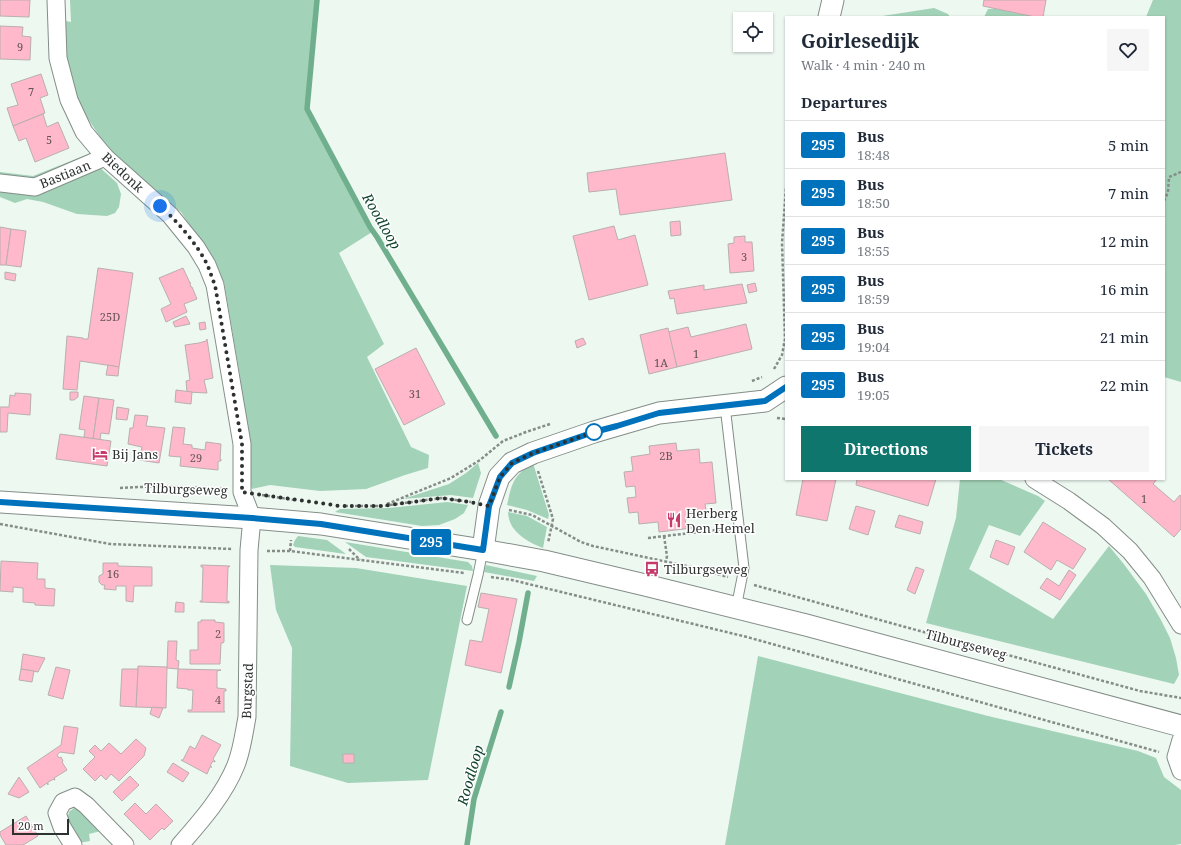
<!DOCTYPE html>
<meta charset="utf-8">
<style>
:root{--surface:#fff;--page:#f6f6f7;--text:#1f2937;--muted:#747a83;--line:#e0e1e3;--accent:#0f766e}
body{margin:0;font-family:"Noto Serif",serif;background:var(--page);color:var(--text);height:100vh;display:flex;flex-direction:column;font-size:15px;white-space:nowrap}
*{box-sizing:border-box;margin:0}
p{font-size:13px;color:var(--muted)}
.icon{flex:none;width:22px;height:22px;fill:none;stroke:currentColor;stroke-width:2;stroke-linecap:round;stroke-linejoin:round}
.map{position:relative;flex:1;overflow:hidden}
.drawer{position:absolute;left:785px;top:16px;width:380px;height:464px;display:flex;flex-direction:column;background:var(--surface);border-radius:0px;box-shadow:0 1px 3px #0004}
.drawer>*{flex:none}
.badge{padding:0 8px;border-radius:3px;font-size:14px;line-height:26px}
.controls{position:absolute;left:733px;top:12px;display:grid;gap:8px}
.controls a{display:grid;place-items:center;width:40px;height:40px;border-radius:0px;background:var(--surface);box-shadow:0 1px 3px #0004;font-size:20px}
.scale{position:absolute;left:12px;bottom:10px;width:57px;box-sizing:border-box;padding-left:4px;border:2px solid #2d312f;border-top:0;font-size:11px;line-height:14px;white-space:nowrap;color:#2d312f;-webkit-text-stroke:3px #fff;paint-order:stroke}
.you{position:absolute;width:20px;height:20px;margin:-10px;border:3px solid #fff;border-radius:50%;background:#1a73e8;box-shadow:0 0 0 6px #1a73e833}
.map>.badge{position:absolute;translate:-50% -50%;box-shadow:0 0 0 2px #fff}
h2{padding:0 16px;font-size:15px;line-height:36px}
.round{display:grid;place-items:center;flex:none;width:42px;height:42px;border-radius:0px;background:var(--page)}
.overview{display:flex;align-items:center;justify-content:space-between;height:68px;padding:0 16px}
h1{font-size:19px;font-weight:700;line-height:30px}
.cta{display:flex;gap:8px;margin-top:auto;padding:8px 16px}
.cta a{flex:1;height:46px;border-radius:0px;background:var(--accent);color:#fff;font-size:16px;font-weight:700;line-height:46px;text-align:center}
.cta a+a{background:var(--page);color:var(--text)}
ul{padding:0;list-style:none}
li{display:flex;align-items:center;gap:12px;height:48px;padding:0 16px;border-top:1px solid var(--line)}
li div{flex:1}
li b{display:block;font-size:15px}
li em{font-style:normal}
li .badge{min-width:44px;font-weight:700;text-align:center}
.map>svg:first-child{display:block}
.green{fill:#a2d2b7}
.lines{fill:none;stroke-linecap:round;stroke-linejoin:round}
.stream{stroke:#6faf8d;stroke-width:5.5}
.building{fill:#ffb9ca;stroke:#b9aeb0}
.service-casing{stroke:#848e88;stroke-width:11}
.minor-casing{stroke:#848e88;stroke-width:19}
.tertiary-casing{stroke:#848e88;stroke-width:23}
.path{stroke:#868d89;stroke-width:2.5;stroke-dasharray:3 2;stroke-linecap:butt}
.service{stroke:#fff;stroke-width:9}
.minor{stroke:#fff;stroke-width:17}
.tertiary{stroke:#fff;stroke-width:21}
.line-casing{stroke:#fff;stroke-width:9}
.line{stroke:#0072bc;stroke-width:6}
.walk{stroke:#2d312f;stroke-width:4;stroke-dasharray:0 7.2}
.stop-dot{fill:#fff;stroke:#0072bc;stroke-width:2}
.labels{text-anchor:middle;dominant-baseline:central;stroke-width:3;stroke-linejoin:round;paint-order:stroke}
.number-label{font-size:11px;fill:#625356}
.street-label{font-size:13px;fill:#2d312f;stroke:#fff}
.poi-label{font-size:13px;fill:#2d312f;stroke:#fff;text-anchor:start}
.water-label{font-size:14px;font-style:italic;fill:#0e422c;stroke:#fff}
</style>
<div class="map">
<svg width="1181" height="845" viewBox="0 0 1181 845">
<rect width="100%" height="100%" fill="#edf8f1"/>
<g class="green">
<path d="M 70,0 L 317,0 L 305,110 L 372,232 L 339,253 L 384,344 L 367,357 L 411,447 L 429,455 L 428,468 L 405,475 L 366,489 L 320,491 L 270,485 L 252,489 L 249,479 L 248,445 L 240,377 L 224,282 L 206,250 L 181,212 L 150,187 L 107,148 L 83,111 L 67,70 L 61,20 L 71,22 Z"/>
<path d="M 1153,0 L 1181,0 L 1181,382 L 1164,377 L 1164,17 L 1146,17 Z"/>
<path d="M 934,8 L 948,14 L 950,17 L 876,17 Z"/>
<path d="M 1004,8 L 1040,17 L 984,17 L 988,9 Z"/>
<path d="M 86,155 L 117,183 L 121,194 L 119,207 L 115,213 L 107,216 L 77,214 L 43,202 L 27,199 L 15,203 L 0,197 L 0,172 L 33,176 Z"/>
<path d="M 478,463 L 481,473 L 473,498 L 451,495 L 403,499 L 449,484 L 466,473 Z"/>
<path d="M 533,463 L 549,515 L 548,519 L 527,510 L 507,505 C 512,483 513,476 533,463 Z"/>
<path d="M 960,479 L 999,479 L 1038,496 L 1045,501 L 1020,536 L 989,525 L 969,569 L 1053,619 L 1109,546 L 1123,563 L 1146,594 L 1161,620 L 1170,638 L 1176,658 L 1179,675 L 1174,684 L 926,623 L 956,518 Z"/>
<path d="M 447,502 L 468,505 L 464,513 L 455,519 L 439,525 L 422,526 L 335,512 L 340,509 L 389,508 Z"/>
<path d="M 508,512 L 527,516 L 547,527 L 543,548 C 530,543 515,535 510,522 C 509,519 508,515 508,512 Z"/>
<path d="M 298,536 L 327,540 L 346,554 L 295,547 L 293,545 L 295,540 Z"/>
<path d="M 345,542 L 468,562 L 472,566 L 473,571 L 366,557 Z"/>
<path d="M 270,565 L 356,568 L 467,586 L 428,780 L 348,783 L 290,766 L 292,648 L 276,610 Z"/>
<path d="M 486,565 L 537,576 L 534,581 L 484,572 Z"/>
<path d="M 758,656 L 988,716 L 1138,751 L 1156,758 L 1164,777 L 1181,790 L 1181,844 L 1175,845 L 725,845 L 741,755 Z"/>
<path d="M 74,808 L 79,810 L 101,831 L 89,834 L 90,841 L 79,843 L 67,820 L 69,812 Z"/>
</g>
<g class="lines">
<g class="stream">
<path d="M 317,0 L 307,109 L 370,227 L 377,237 L 496,436"/>
<path d="M 509,687 L 519,642 L 528,593"/>
<path d="M 467,845 L 474,799 L 501,712"/>
</g>
</g>
<g class="building">
<path d="M 0,0 L 30,0 L 29,17 L 0,16 Z"/>
<path d="M 984,0 L 1046,0 L 1043,17 L 1035,17 L 983,6 Z"/>
<path d="M 0,26 L 23,27 L 22,36 L 31,37 L 30,60 L 0,59 Z"/>
<path d="M 41,74 L 48,95 L 40,98 L 45,113 L 13,126 L 7,108 L 18,105 L 11,84 Z"/>
<path d="M 43,114 L 47,127 L 58,122 L 69,148 L 35,162 L 26,138 L 19,141 L 13,126 Z"/>
<path d="M 725,153 L 732,200 L 620,215 L 616,189 L 589,192 L 587,173 Z"/>
<path d="M 680,221 L 681,235 L 671,236 L 670,222 Z"/>
<path d="M 614,226 L 618,240 L 635,235 L 648,285 L 589,300 L 573,236 Z"/>
<path d="M 0,227 L 11,229 L 6,265 L 0,265 Z"/>
<path d="M 11,229 L 26,231 L 21,267 L 6,265 Z"/>
<path d="M 745,236 L 745,242 L 752,242 L 754,271 L 730,273 L 728,244 L 734,243 L 734,237 Z"/>
<path d="M 98,268 L 133,273 L 119,367 L 80,361 L 77,390 L 63,389 L 67,336 L 83,338 L 83,339 L 88,339 Z"/>
<path d="M 183,268 L 190,283 L 191,283 L 190,284 L 191,287 L 192,287 L 197,299 L 184,304 L 187,312 L 166,322 L 161,309 L 171,304 L 159,278 Z"/>
<path d="M 5,272 L 16,274 L 15,281 L 5,279 Z"/>
<path d="M 755,283 L 757,291 L 749,293 L 747,285 Z"/>
<path d="M 742,284 L 747,303 L 677,314 L 674,298 L 670,299 L 668,291 L 704,285 L 704,290 Z"/>
<path d="M 186,316 L 190,324 L 175,327 L 173,322 Z"/>
<path d="M 205,322 L 206,329 L 200,330 L 199,323 Z"/>
<path d="M 746,324 L 752,349 L 677,367 L 668,332 L 688,327 L 691,337 Z"/>
<path d="M 668,328 L 677,367 L 649,374 L 640,335 Z"/>
<path d="M 583,338 L 586,344 L 577,348 L 575,341 Z"/>
<path d="M 207,339 L 213,378 L 204,380 L 207,393 L 187,392 L 186,381 L 190,380 L 185,345 L 199,343 L 206,341 Z"/>
<path d="M 416,348 L 445,404 L 404,425 L 375,369 Z"/>
<path d="M 108,365 L 119,367 L 118,376 L 106,375 Z"/>
<path d="M 176,390 L 192,392 L 191,404 L 175,402 Z"/>
<path d="M 70,392 L 78,392 L 78,397 L 74,400 L 70,400 Z"/>
<path d="M 15,393 L 31,394 L 30,415 L 8,413 L 7,432 L 0,432 L 0,407 L 9,407 L 10,395 L 15,396 Z"/>
<path d="M 84,396 L 99,398 L 93,439 L 84,437 L 85,430 L 79,429 Z"/>
<path d="M 99,398 L 114,400 L 109,434 L 101,433 L 100,439 L 102,440 L 93,439 Z"/>
<path d="M 117,407 L 129,409 L 127,420 L 116,419 Z"/>
<path d="M 135,415 L 148,416 L 146,426 L 165,428 L 159,463 L 139,460 L 142,447 L 128,444 L 130,428 L 133,428 Z"/>
<path d="M 173,427 L 185,428 L 183,444 L 192,445 L 192,448 L 205,450 L 206,442 L 221,444 L 220,459 L 221,459 L 221,461 L 219,461 L 218,462 L 218,470 L 180,466 L 181,457 L 169,456 Z"/>
<path d="M 60,434 L 111,441 L 107,466 L 56,459 Z"/>
<path d="M 676,443 L 677,451 L 699,449 L 700,463 L 712,462 L 716,503 L 705,504 L 707,516 L 685,519 L 686,527 L 692,527 L 692,528 L 659,532 L 658,522 L 639,524 L 638,512 L 629,513 L 627,498 L 636,497 L 635,486 L 626,487 L 624,472 L 633,471 L 631,457 L 650,454 L 649,446 Z"/>
<path d="M 803,479 L 836,479 L 827,521 L 796,515 Z"/>
<path d="M 857,479 L 936,479 L 928,506 L 856,485 Z"/>
<path d="M 1108,479 L 1157,479 L 1153,484 L 1174,502 L 1180,495 L 1181,497 L 1181,529 L 1174,537 Z"/>
<path d="M 856,506 L 875,511 L 868,535 L 849,529 Z"/>
<path d="M 899,515 L 923,522 L 920,534 L 895,527 Z"/>
<path d="M 1043,522 L 1086,549 L 1073,569 L 1057,560 L 1051,570 L 1024,552 Z"/>
<path d="M 996,540 L 1015,547 L 1008,565 L 990,557 Z"/>
<path d="M 1,561 L 38,563 L 37,579 L 45,579 L 45,588 L 55,589 L 54,606 L 35,605 L 35,603 L 23,602 L 23,588 L 13,587 L 13,592 L 0,591 Z"/>
<path d="M 103,563 L 118,563 L 118,566 L 152,567 L 152,586 L 134,586 L 133,602 L 126,601 L 126,586 L 116,586 L 116,590 L 104,589 L 105,585 L 102,585 L 99,582 L 99,576 L 103,574 Z"/>
<path d="M 201,565 L 230,566 L 229,567 L 228,567 L 227,597 L 227,602 L 229,601 L 229,603 L 200,602 L 200,601 L 202,601 L 203,567 L 201,567 Z"/>
<path d="M 916,567 L 924,570 L 915,594 L 907,590 Z"/>
<path d="M 1069,570 L 1076,575 L 1060,600 L 1040,588 L 1047,578 L 1059,586 Z"/>
<path d="M 481,593 L 517,599 L 501,673 L 465,665 L 470,640 L 482,642 L 489,609 L 478,607 Z"/>
<path d="M 176,602 L 184,603 L 184,612 L 175,612 Z"/>
<path d="M 201,620 L 215,620 L 215,622 L 224,623 L 224,642 L 223,643 L 221,643 L 220,664 L 190,664 L 190,650 L 198,650 L 198,622 L 201,622 Z"/>
<path d="M 168,641 L 177,641 L 176,660 L 179,661 L 178,669 L 167,668 Z"/>
<path d="M 23,654 L 45,658 L 38,672 L 21,669 Z"/>
<path d="M 138,666 L 167,667 L 166,708 L 136,707 Z"/>
<path d="M 56,667 L 70,670 L 63,699 L 48,695 Z"/>
<path d="M 21,669 L 34,671 L 32,682 L 19,680 Z"/>
<path d="M 122,669 L 138,669 L 136,707 L 120,706 Z"/>
<path d="M 178,669 L 221,670 L 217,671 L 217,688 L 226,689 L 226,691 L 224,691 L 224,711 L 225,712 L 188,712 L 188,710 L 192,710 L 193,690 L 188,690 L 188,689 L 177,688 Z"/>
<path d="M 152,707 L 163,708 L 159,718 L 150,714 Z"/>
<path d="M 64,726 L 78,728 L 74,754 L 60,752 L 57,755 L 59,758 L 61,757 L 63,761 L 62,762 L 67,770 L 54,778 L 55,780 L 54,780 L 54,779 L 48,782 L 48,785 L 47,783 L 40,788 L 27,768 L 61,745 Z"/>
<path d="M 202,735 L 221,745 L 213,759 L 215,761 L 215,762 L 213,761 L 210,766 L 212,767 L 210,767 L 207,774 L 181,760 L 183,760 L 190,746 L 195,749 Z"/>
<path d="M 136,739 L 146,748 L 144,756 L 119,781 L 111,774 L 106,780 L 101,775 L 95,781 L 83,769 L 95,757 L 89,751 L 95,745 L 101,751 L 109,743 L 121,754 Z"/>
<rect x="343" y="754" width="11" height="9"/>
<path d="M 173,763 L 189,773 L 183,782 L 167,772 Z"/>
<path d="M 130,776 L 139,785 L 122,801 L 113,792 Z"/>
<path d="M 19,777 L 29,792 L 19,798 L 8,794 Z"/>
<path d="M 135,803 L 146,814 L 156,804 L 173,821 L 164,830 L 162,828 L 150,840 L 124,814 Z"/>
<path d="M 26,816 L 38,836 L 23,845 L 6,845 L 0,835 L 0,832 Z"/>
</g>
<g class="lines">
<g class="service-casing">
<g id="service">
<path d="M 725,406 L 744,568 L 736,608"/>
<path d="M 467,620 L 478,575 L 483,550"/>
</g>
</g>
<g class="minor-casing">
<g id="minor">
<path d="M 56,0 L 58,58 L 69,100 L 84,132 L 105,157 L 170,215 L 196,247 L 207,265 L 215,285 L 242,444 L 242,492 L 252,518 L 249,550 L 247,717 C 244,733 242,750 236,765 C 224,795 201,821 180,845"/>
<path d="M 0,183 L 35,187 L 105,157"/>
<path d="M 1034,479 L 1069,501 L 1103,526 L 1130,551 L 1152,578 L 1181,625"/>
<path d="M 1181,740 L 1176,757 L 1181,771"/>
<path d="M 73,845 L 62,827 L 57,813 L 63,802 L 75,797 L 86,805 L 125,845"/>
</g>
</g>
<g class="tertiary-casing">
<g id="tertiary">
<path d="M 829,17 L 833,0"/>
<path d="M 0,502 L 252,518 L 321,524 L 483,550 L 544,561 L 645,585 L 806,625 L 1181,726"/>
<path d="M 483,550 L 489,506 L 499,477 L 512,463 L 533,453 L 594,432 L 659,413 L 765,401 L 786,387"/>
</g>
</g>
<g class="path">
<path d="M 1164,201 L 1168,192 L 1169,177 L 1181,172"/>
<path d="M 774,369 L 782,355 L 785,339 L 782,243 L 786,187"/>
<path d="M 752,381 L 762,377"/>
<path d="M 777,418 L 786,419"/>
<path d="M 538,471 L 553,519 L 548,543"/>
<path d="M 120,488 L 161,486 L 225,489"/>
<path d="M 262,495 L 294,500"/>
<path d="M 387,504 L 451,478 L 480,460 L 503,441 L 526,432 L 550,424"/>
<path d="M 345,506 L 383,506 L 441,498 L 471,502"/>
<path d="M 509,510 L 532,515 L 581,542 L 593,546 L 691,567 L 728,577"/>
<path d="M 0,524 L 110,544 L 232,549"/>
<path d="M 664,536 L 667,556 L 666,561"/>
<path d="M 648,538 L 725,529"/>
<path d="M 349,549 L 360,560"/>
<path d="M 267,551 L 290,551 L 464,573"/>
<path d="M 290,551 L 291,540"/>
<path d="M 491,577 L 512,580 L 747,637 L 1159,752"/>
<path d="M 754,585 L 898,625 L 1140,691 L 1181,698"/>
</g>
<use href="#service" class="service"/>
<use href="#minor" class="minor"/>
<use href="#tertiary" class="tertiary"/>
</g>
<g class="lines">
<g class="line-casing">
<path id="line" d="M 0,502 L 252,518 L 321,524 L 483,550 L 489,506 L 500,477 L 512,463 L 533,453 L 594,432 L 617,426 L 659,413 L 765,401 L 786,387"/>
</g>
<use href="#line" class="line"/>
<path class="walk" d="M 160,206 C 178,222 196,243 207,264 C 210,271 212,278 215,285 L 242,444 L 242,492 L 340,506 L 383,506 L 441,498 L 470,502 L 489,506 L 500,477 L 512,463 L 533,453 L 594,432"/>
</g>
<defs>
<g id="hotel-bare" transform="scale(1.2)"><path d="M-6-4.5h1.5V1H6V5H4.5V3h-9V5H-6ZM-4 0a1.8 1.8 0 1 1 3.6 0ZM.5 0V-2.5h3Q6-2.5 6 0Z" fill="#c5396b" stroke="#fff" stroke-width="2.5" paint-order="stroke"/></g>
<g id="restaurant-bare" transform="scale(1.2)"><path d="M-5-6h1v4h1v-4h1v4h1v-4h1v5L-1.5 .5V6h-2V.5L-5-1ZM5-6V6H3V1.5H1.5Q1.5-4 5-6Z" fill="#c5396b" stroke="#fff" stroke-width="2.5" paint-order="stroke"/></g>
<g id="bus-bare" transform="scale(1.2)"><path d="M-5-6H5V4H4V6H2V4H-2V6H-4V4H-5ZM-3.5-4V0h7V-4ZM-3.5 1.2v1.5H-2V1.2ZM2 1.2v1.5H3.5V1.2Z" fill="#c5396b" stroke="#fff" stroke-width="2.5" paint-order="stroke"/></g>
</defs>
<g fill-rule="evenodd">
<use href="#hotel-bare" x="100" y="454"/>
<use href="#restaurant-bare" x="674" y="520"/>
<use href="#bus-bare" x="652" y="569"/>
</g>
<circle class="stop-dot" cx="594" cy="432" r="8"/>
<g class="labels">
<g class="number-label">
<text x="20" y="46">9</text>
<text x="31" y="91">7</text>
<text x="49" y="139">5</text>
<text x="744" y="256">3</text>
<text x="110" y="316">25D</text>
<text x="696" y="353">1</text>
<text x="661" y="362">1A</text>
<text x="415" y="393">31</text>
<text x="666" y="455">2B</text>
<text x="196" y="457">29</text>
<text x="1144" y="498">1</text>
<text x="113" y="573">16</text>
<text x="218" y="633">2</text>
<text x="218" y="699">4</text>
</g>
<g class="street-label">
<text transform="translate(123 172) rotate(43)">Biedonk</text>
<text transform="translate(65 174) rotate(-22)">Bastiaan</text>
<text transform="translate(186 489) rotate(2)">Tilburgseweg</text>
<text transform="translate(966 644) rotate(15)">Tilburgseweg</text>
<text transform="translate(247 691) rotate(-88)">Burgstad</text>
</g>
<g class="poi-label">
<text x="112" y="454">Bij Jans</text>
<text x="686" y="513">Herberg<tspan x="686" dy="15">Den Hemel</tspan></text>
<text x="664" y="569">Tilburgseweg</text>
</g>
<g class="water-label">
<text transform="translate(382 221) rotate(60)">Roodloop</text>
<text transform="translate(470 775) rotate(-74)">Roodloop</text>
</g>
</g>
</svg>
<div class="controls">
<a><svg class="icon" aria-label="locate" viewBox="0 0 24 24"><circle cx="12" cy="12" r="6"/><path d="M12 2v4M12 18v4M2 12h4M18 12h4"/></svg></a>
</div>
<div class="scale">20 m</div>
<div class="you" style="left:160px;top:206px"></div>
<b class="badge" style="left:431px;top:542px;background:#0072bc;color:#fff">295</b>
<section class="drawer">
<div class="overview"><div><h1>Goirlesedijk</h1><p>Walk · 4 min · 240 m</p></div><a class="round"><svg class="icon" aria-label="heart" viewBox="0 0 24 24"><path d="M12 20l-8-8c-3-5 5-10 8-4 3-6 11-1 8 4z"/></svg></a></div>
<h2>Departures</h2>
<ul>
<li><span class="badge" style="background:#0072bc;color:#fff">295</span><div><b>Bus</b><p>18:48</p></div><em>5 min</em></li>
<li><span class="badge" style="background:#0072bc;color:#fff">295</span><div><b>Bus</b><p>18:50</p></div><em>7 min</em></li>
<li><span class="badge" style="background:#0072bc;color:#fff">295</span><div><b>Bus</b><p>18:55</p></div><em>12 min</em></li>
<li><span class="badge" style="background:#0072bc;color:#fff">295</span><div><b>Bus</b><p>18:59</p></div><em>16 min</em></li>
<li><span class="badge" style="background:#0072bc;color:#fff">295</span><div><b>Bus</b><p>19:04</p></div><em>21 min</em></li>
<li><span class="badge" style="background:#0072bc;color:#fff">295</span><div><b>Bus</b><p>19:05</p></div><em>22 min</em></li>
</ul>
<div class="cta"><a>Directions</a><a>Tickets</a></div>
</section>
</div>
